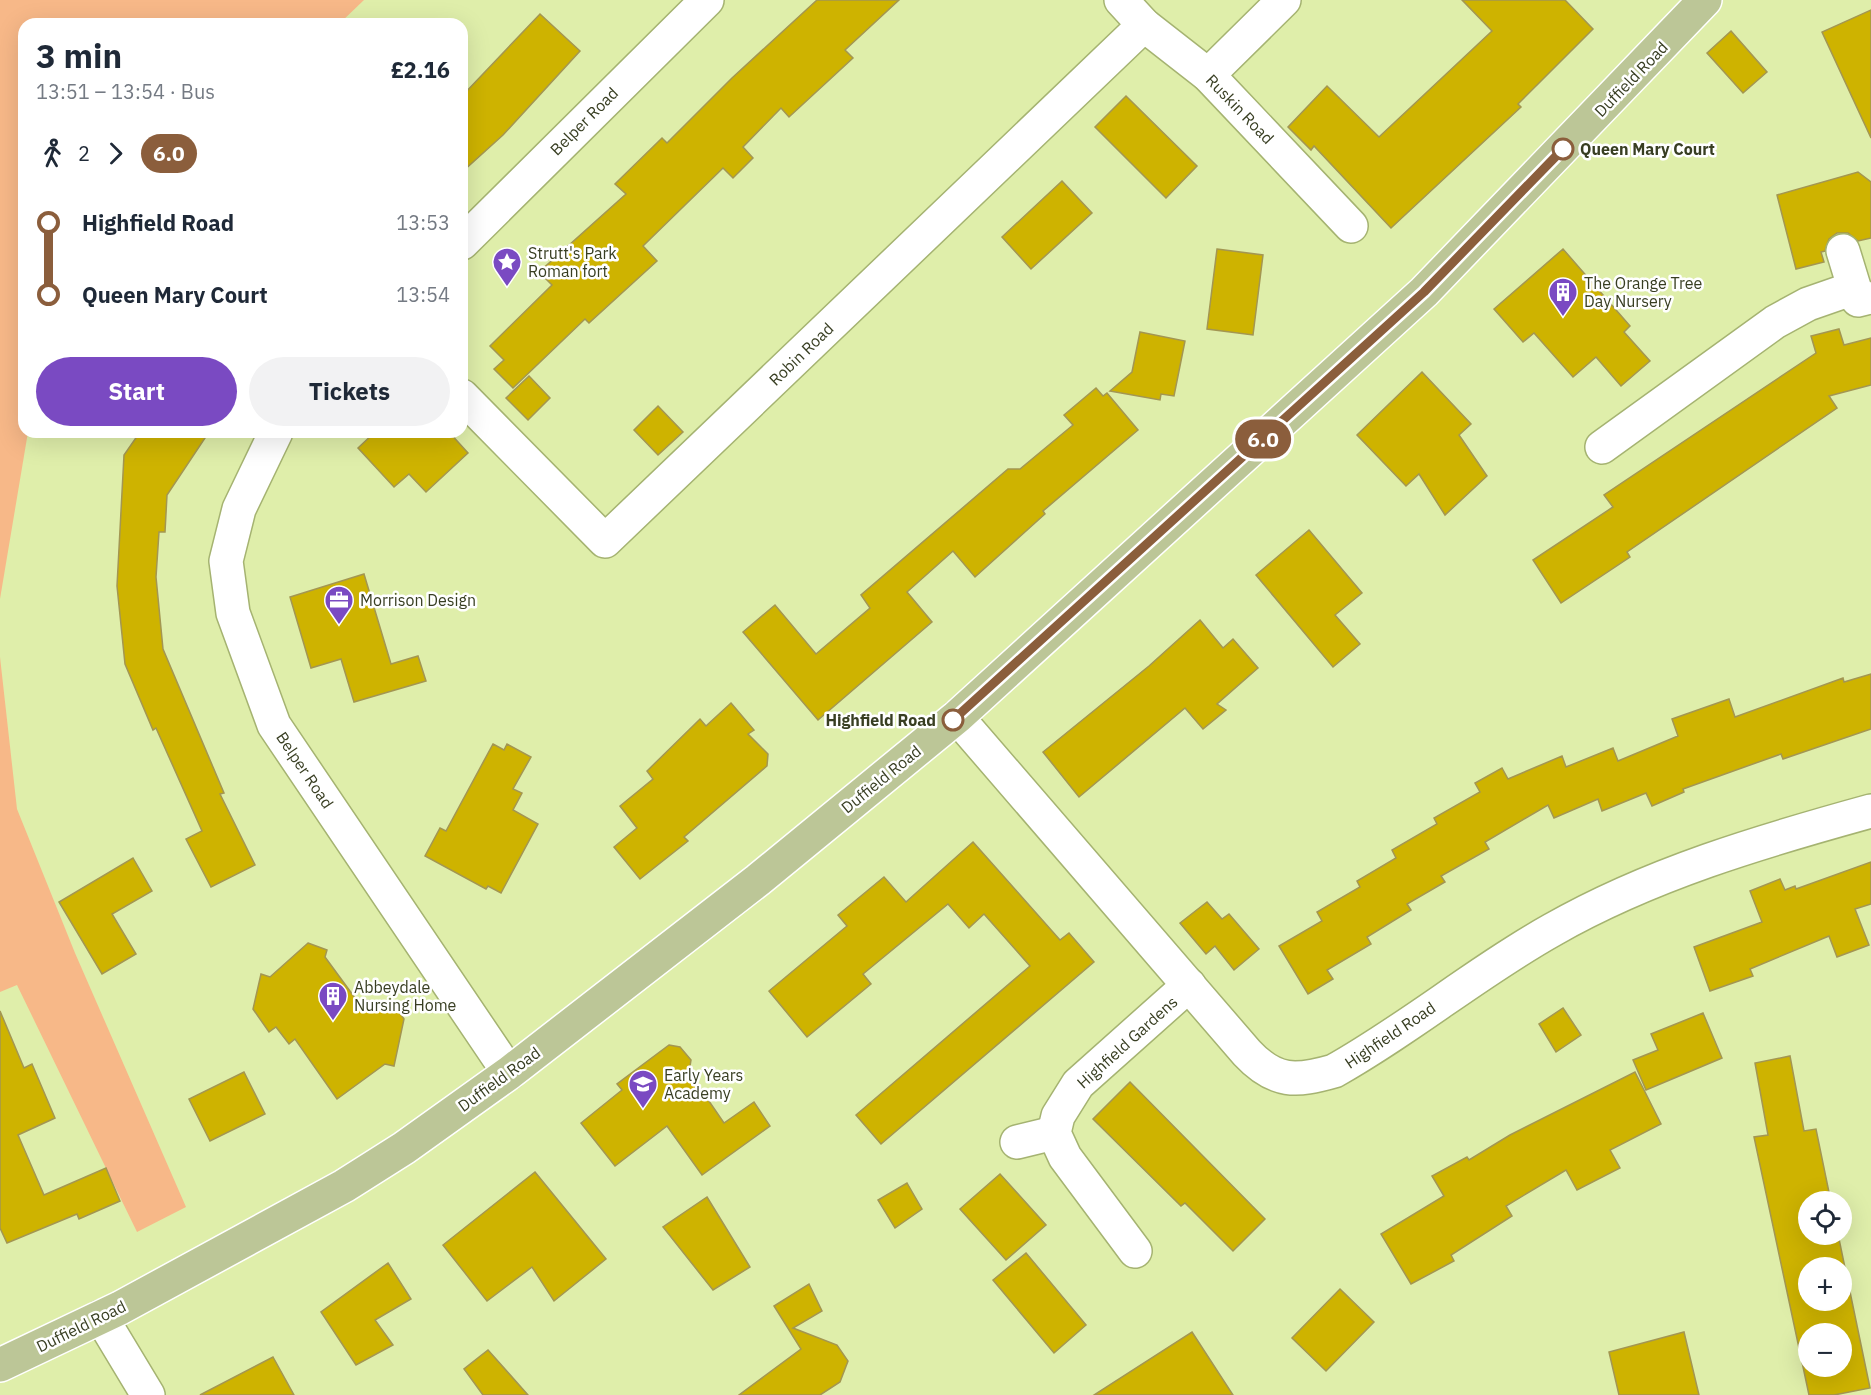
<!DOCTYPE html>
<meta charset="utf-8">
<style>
:root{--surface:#fff;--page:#f2f2f3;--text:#1f2937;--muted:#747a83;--accent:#7a4ac2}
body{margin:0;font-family:"IBM Plex Sans",sans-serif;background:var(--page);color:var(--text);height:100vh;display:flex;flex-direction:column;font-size:22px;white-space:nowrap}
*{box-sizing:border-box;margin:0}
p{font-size:20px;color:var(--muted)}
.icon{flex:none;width:33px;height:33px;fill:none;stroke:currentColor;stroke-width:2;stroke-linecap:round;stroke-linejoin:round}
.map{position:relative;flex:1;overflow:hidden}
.panel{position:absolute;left:18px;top:18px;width:450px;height:420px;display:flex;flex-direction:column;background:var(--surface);border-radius:18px;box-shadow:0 6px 24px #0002}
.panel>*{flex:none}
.badge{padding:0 12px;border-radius:20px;font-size:21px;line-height:39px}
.buttons{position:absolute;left:1798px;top:1191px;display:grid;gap:12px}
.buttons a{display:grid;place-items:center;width:54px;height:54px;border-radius:50%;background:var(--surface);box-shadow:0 6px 24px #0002;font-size:30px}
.map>.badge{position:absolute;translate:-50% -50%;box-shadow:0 0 0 3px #fff}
.legs{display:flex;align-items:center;gap:9px;height:66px;padding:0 18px;font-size:20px}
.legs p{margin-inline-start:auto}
.summary{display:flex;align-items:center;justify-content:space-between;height:102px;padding:0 18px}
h1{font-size:33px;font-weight:800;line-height:45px}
.cta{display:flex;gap:12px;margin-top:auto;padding:12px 18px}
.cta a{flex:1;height:69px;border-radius:36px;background:var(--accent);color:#fff;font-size:24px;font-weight:800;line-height:69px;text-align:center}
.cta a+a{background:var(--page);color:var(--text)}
ul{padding:0 18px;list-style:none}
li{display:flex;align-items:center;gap:21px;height:72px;font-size:22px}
li i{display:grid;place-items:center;width:9px;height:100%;margin:0 8px;background:currentColor}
li i::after{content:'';width:15px;height:15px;margin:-8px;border:4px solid;border-radius:50%;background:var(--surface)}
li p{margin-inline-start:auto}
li:first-child i{background:linear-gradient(#0000 50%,currentColor 0)}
li:last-child i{background:linear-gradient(currentColor 50%,#0000 0)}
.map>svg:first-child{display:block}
.green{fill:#f7b888}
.building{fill:#ceb300;stroke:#a39652;stroke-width:1.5;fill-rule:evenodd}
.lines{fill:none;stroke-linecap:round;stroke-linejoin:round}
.street-casing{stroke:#a5b371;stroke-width:36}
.primary-casing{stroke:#fff;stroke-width:36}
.street{stroke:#fff;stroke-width:33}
.primary{stroke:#bcc697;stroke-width:33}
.line-1-casing{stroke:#fff;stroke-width:14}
.line-1{stroke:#8b5e3c;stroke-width:9}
.stop-1-dot{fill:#fff;stroke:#8b5e3c;stroke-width:3}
.labels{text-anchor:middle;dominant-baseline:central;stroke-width:5;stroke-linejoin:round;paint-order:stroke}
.street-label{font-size:16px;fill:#383e22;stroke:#fff}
.stop-label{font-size:16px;font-weight:bold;fill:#383e22;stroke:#fff;text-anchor:start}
.poi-label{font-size:16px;fill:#383e22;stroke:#fff;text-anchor:start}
</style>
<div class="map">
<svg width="1871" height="1395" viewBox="0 0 1871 1395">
<rect width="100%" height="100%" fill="#dfeeaa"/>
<g class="green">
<path d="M 0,0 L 364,0 L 339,24 L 24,24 L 24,432 L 28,432 L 0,599 Z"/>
<path d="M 0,657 L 17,809 L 75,953 L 186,1207 L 137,1232 L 17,985 L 0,992 Z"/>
</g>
<g class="building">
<path d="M 817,0 L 899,0 L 845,50 L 853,58 L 789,117 L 781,108 L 743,147 L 753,158 L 733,178 L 723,168 L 643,246 L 657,261 L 589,323 L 585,319 L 513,388 L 494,369 L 504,360 L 490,346 L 552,285 L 539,272 L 626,194 L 615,184 L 662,138 L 667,143 L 732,78 Z"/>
<path d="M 1462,0 L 1565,0 L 1593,29 L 1518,104 L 1521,107 L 1391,228 L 1314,146 L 1311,150 L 1288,127 L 1327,86 L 1379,137 L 1492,31 Z"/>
<path d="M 1871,10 L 1871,138 L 1822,32 Z"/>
<path d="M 540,14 L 580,51 L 503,135 L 462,172 L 462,96 Z"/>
<path d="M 1731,31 L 1767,72 L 1743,93 L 1707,53 Z"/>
<path d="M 1126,96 L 1197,166 L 1166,198 L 1095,127 Z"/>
<path d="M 1858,172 L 1871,182 L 1871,238 L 1858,241 L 1848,233 L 1837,233 L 1829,239 L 1825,251 L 1821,252 L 1824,262 L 1796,269 L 1777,195 Z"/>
<path d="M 1062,181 L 1092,213 L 1031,269 L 1002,237 Z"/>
<path d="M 1217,249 L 1263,255 L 1253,335 L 1207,329 Z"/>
<path d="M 1563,249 L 1630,326 L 1624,332 L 1650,361 L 1621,386 L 1596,357 L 1573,377 L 1534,333 L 1523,342 L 1494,309 Z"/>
<path d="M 1839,329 L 1844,345 L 1871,338 L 1871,385 L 1829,396 L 1837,408 L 1627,552 L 1630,557 L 1561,603 L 1533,560 L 1613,507 L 1604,495 L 1816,353 L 1811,336 Z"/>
<path d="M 1140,332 L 1185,341 L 1174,396 L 1161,394 L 1160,400 L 1110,391 L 1132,372 Z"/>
<path d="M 1422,372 L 1471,424 L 1459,435 L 1487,476 L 1445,515 L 1419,474 L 1406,486 L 1357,435 Z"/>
<path d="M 529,376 L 550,398 L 528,420 L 506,398 Z"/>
<path d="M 1096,388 L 1103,396 L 1107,393 L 1138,430 L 1043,511 L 1045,514 L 975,577 L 953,551 L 907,592 L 932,622 L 818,720 L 743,632 L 775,605 L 816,654 L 870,608 L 861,595 L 1008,469 L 1020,469 L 1073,425 L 1064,415 Z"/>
<path d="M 658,406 L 683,432 L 658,455 L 634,430 Z"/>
<path d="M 140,432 L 209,432 L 167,495 L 165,532 L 159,532 L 156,577 L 163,649 L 224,793 L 220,794 L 255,865 L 211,887 L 186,839 L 202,831 L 156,728 L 153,730 L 125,664 L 117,586 L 124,455 Z"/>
<path d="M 375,432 L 449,432 L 468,453 L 426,492 L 409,474 L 394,487 L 358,448 Z"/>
<path d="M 1309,530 L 1362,593 L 1335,615 L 1360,644 L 1333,667 L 1256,575 Z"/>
<path d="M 364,574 L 391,664 L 418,656 L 426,681 L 354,702 L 341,659 L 311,668 L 290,597 Z"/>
<path d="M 1200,620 L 1223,648 L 1233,639 L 1258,668 L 1217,704 L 1226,710 L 1203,729 L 1185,708 L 1079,797 L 1043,752 L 1149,666 Z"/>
<path d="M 1871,674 L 1871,729 L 1783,759 L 1781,754 L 1683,789 L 1684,792 L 1652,806 L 1646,793 L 1602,811 L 1598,799 L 1554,818 L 1548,805 L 1485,842 L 1489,849 L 1441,876 L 1445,882 L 1407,904 L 1411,910 L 1367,937 L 1371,944 L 1327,970 L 1333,979 L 1308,994 L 1279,946 L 1322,921 L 1317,912 L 1360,887 L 1357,881 L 1396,858 L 1392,850 L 1437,824 L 1434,818 L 1480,792 L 1475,783 L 1502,768 L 1508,779 L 1562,756 L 1566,767 L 1613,748 L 1618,761 L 1678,736 L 1672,719 L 1729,699 L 1735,717 L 1843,678 L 1844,682 Z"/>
<path d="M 731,703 L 754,730 L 748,734 L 768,754 L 767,766 L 684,837 L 688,841 L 640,879 L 614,847 L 637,828 L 620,806 L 653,779 L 647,771 L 700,719 L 706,726 Z"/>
<path d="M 493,744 L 504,750 L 507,744 L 531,757 L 513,789 L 522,793 L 513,810 L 538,824 L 501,893 L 488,886 L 486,889 L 425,856 L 440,828 L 446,831 Z"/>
<path d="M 973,842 L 1060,940 L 1069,933 L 1094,962 L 881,1144 L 856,1115 L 1030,966 L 984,914 L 969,928 L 948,904 L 863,974 L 871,984 L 807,1037 L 769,991 L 847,926 L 838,915 L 884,877 L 906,902 Z"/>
<path d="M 133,858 L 152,891 L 112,914 L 136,954 L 102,974 L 59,902 Z"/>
<path d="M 1871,862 L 1871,904 L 1855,909 L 1869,945 L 1837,957 L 1829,936 L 1750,969 L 1753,976 L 1710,991 L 1694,947 L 1762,922 L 1750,891 L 1780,879 L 1785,890 L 1795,886 L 1796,889 Z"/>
<path d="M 1207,902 L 1222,919 L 1229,914 L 1259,949 L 1234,970 L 1215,946 L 1206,954 L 1180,923 Z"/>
<path d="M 308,943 L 327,950 L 325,957 L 358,1002 L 361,999 L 395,1006 L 404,1019 L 394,1066 L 385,1064 L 337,1099 L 295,1039 L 289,1044 L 276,1027 L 269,1032 L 253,1009 L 261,974 L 270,977 Z"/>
<path d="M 1563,1008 L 1581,1035 L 1556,1052 L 1539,1024 Z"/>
<path d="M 0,1011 L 24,1068 L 32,1064 L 55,1118 L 18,1135 L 44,1195 L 106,1168 L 120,1201 L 79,1219 L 77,1214 L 7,1243 L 0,1228 Z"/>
<path d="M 1703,1013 L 1722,1058 L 1646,1090 L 1633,1060 L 1658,1050 L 1651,1034 Z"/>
<path d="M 669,1045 L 680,1047 L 691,1060 L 689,1072 L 724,1123 L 754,1102 L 770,1126 L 702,1175 L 667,1126 L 615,1166 L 581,1123 L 622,1090 L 617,1084 Z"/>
<path d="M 1790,1056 L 1804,1131 L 1816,1129 L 1831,1202 L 1809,1202 L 1809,1234 L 1838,1234 L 1870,1388 L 1834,1395 L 1809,1395 L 1754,1137 L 1768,1135 L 1755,1063 ZM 1809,1268 L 1842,1268 L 1842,1300 L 1809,1300 ZM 1809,1334 L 1842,1334 L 1842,1366 L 1809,1366 Z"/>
<path d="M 244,1072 L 265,1114 L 210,1141 L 189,1099 Z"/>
<path d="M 1635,1072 L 1661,1124 L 1610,1150 L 1620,1168 L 1577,1190 L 1566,1170 L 1506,1206 L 1512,1216 L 1451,1255 L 1454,1261 L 1411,1284 L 1381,1234 L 1444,1196 L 1432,1176 L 1467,1157 L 1469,1160 L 1510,1135 Z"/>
<path d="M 1130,1082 L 1265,1219 L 1233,1251 L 1185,1203 L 1181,1206 L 1093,1119 Z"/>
<path d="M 535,1172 L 606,1259 L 554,1301 L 532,1267 L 487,1301 L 443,1245 Z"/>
<path d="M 1000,1174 L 1046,1225 L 1006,1260 L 960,1209 Z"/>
<path d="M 907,1183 L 922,1209 L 895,1228 L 878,1200 Z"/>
<path d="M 707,1197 L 750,1267 L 713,1290 L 663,1227 Z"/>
<path d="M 1026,1253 L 1086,1325 L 1054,1353 L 993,1280 Z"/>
<path d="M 388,1263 L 411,1299 L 375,1320 L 393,1345 L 356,1365 L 321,1312 Z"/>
<path d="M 809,1284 L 822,1311 L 793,1328 L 837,1345 L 848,1361 L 840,1382 L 820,1395 L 739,1395 L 801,1349 L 774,1306 Z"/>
<path d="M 1340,1289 L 1374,1322 L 1326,1371 L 1292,1338 Z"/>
<path d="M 1192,1332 L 1233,1395 L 1094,1395 Z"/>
<path d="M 1684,1332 L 1699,1395 L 1619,1395 L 1609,1352 Z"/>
<path d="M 488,1350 L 528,1395 L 483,1395 L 464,1369 Z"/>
<path d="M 273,1357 L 294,1395 L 200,1395 Z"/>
</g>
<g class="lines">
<g class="street-casing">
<g id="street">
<path d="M 1121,0 L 1144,25 L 1208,75 L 1351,226"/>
<path d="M 1208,75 L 1284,0"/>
<path d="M 462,243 L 707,0"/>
<path d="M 1843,251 L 1858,300 L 1866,298"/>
<path d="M 462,396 L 605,541 L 1144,25"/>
<path d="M 276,432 L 239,509 L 226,561 L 233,613 L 274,725 L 509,1073"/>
<path d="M 1602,447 L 1775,322 L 1808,304 L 1854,288"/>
<path d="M 957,717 L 1247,1053 C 1275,1083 1296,1082 1334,1071 C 1409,1029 1477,972 1552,930 C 1650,874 1762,841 1871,811"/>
<path d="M 1017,1142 L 1054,1133"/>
<path d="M 1135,1251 L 1065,1157 L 1054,1133 L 1058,1116 L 1078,1084 L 1189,985"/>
<path d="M 101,1317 L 148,1395"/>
</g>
</g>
<g class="primary-casing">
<path id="primary" d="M 0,1365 L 120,1308 L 344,1186 L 404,1148 L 509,1073 L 758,880 L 957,717 L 1424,292 L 1705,0"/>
</g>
<use href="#street" class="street"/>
<use href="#primary" class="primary"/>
</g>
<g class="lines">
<g class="line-1-casing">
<path id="line-1" d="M 953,720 L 1424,292 L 1563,149"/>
</g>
<use href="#line-1" class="line-1"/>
</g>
<defs>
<g id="sight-pin" transform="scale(1.5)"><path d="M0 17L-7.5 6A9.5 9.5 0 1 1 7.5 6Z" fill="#7a4ac2" stroke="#fff"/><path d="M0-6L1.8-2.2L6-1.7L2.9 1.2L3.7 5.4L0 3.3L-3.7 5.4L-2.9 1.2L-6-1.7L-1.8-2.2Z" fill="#fff"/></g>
<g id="building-pin" transform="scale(1.5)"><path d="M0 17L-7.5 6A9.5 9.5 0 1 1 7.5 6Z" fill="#7a4ac2" stroke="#fff"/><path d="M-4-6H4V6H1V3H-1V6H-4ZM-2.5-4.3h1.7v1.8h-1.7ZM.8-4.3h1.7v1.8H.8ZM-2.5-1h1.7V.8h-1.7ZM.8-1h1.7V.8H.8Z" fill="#fff"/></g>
<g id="office-pin" transform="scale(1.5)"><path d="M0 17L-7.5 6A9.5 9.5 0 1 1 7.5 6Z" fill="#7a4ac2" stroke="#fff"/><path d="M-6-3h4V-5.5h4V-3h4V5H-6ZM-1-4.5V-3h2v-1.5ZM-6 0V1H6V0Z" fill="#fff"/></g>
<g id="school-pin" transform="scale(1.5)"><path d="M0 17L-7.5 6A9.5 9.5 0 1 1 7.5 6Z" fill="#7a4ac2" stroke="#fff"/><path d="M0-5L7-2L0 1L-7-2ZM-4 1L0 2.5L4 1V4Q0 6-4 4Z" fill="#fff"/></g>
</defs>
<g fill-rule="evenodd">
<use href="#sight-pin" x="507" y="262"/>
<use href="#building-pin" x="1563" y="292"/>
<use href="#office-pin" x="339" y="600"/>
<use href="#building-pin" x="333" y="996"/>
<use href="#school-pin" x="643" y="1084"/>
</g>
<g class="stop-1-dot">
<circle cx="1563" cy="149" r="10"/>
<circle cx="953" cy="720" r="10"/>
</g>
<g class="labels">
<g class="street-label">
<text transform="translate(1631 79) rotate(-46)">Duffield Road</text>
<text transform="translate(1240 109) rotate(46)">Ruskin Road</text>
<text transform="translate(584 121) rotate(-45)">Belper Road</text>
<text transform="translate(801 354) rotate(-44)">Robin Road</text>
<text transform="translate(305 770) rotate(56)">Belper Road</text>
<text transform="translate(881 779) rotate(-39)">Duffield Road</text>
<text transform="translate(1390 1035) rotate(-34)">Highfield Road</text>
<text transform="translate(1127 1042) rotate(-42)">Highfield Gardens</text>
<text transform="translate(499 1079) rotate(-36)">Duffield Road</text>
<text transform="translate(81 1326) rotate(-26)">Duffield Road</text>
</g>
<g class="stop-label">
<text x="1580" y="149">Queen Mary Court</text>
<text x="936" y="720" text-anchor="end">Highfield Road</text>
</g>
<g class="poi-label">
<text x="528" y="253">Strutt's Park<tspan x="528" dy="18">Roman fort</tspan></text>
<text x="1584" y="283">The Orange Tree<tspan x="1584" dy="18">Day Nursery</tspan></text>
<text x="360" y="600">Morrison Design</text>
<text x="354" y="987">Abbeydale<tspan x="354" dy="18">Nursing Home</tspan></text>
<text x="664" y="1075">Early Years<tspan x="664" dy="18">Academy</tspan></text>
</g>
</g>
</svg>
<div class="buttons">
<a><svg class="icon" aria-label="locate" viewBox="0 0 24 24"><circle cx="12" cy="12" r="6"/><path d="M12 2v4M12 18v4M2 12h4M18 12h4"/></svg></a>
<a>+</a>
<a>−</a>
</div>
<b class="badge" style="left:1263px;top:439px;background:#8b5e3c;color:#fff">6.0</b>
<section class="panel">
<div class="summary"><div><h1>3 min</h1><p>13:51 – 13:54 · Bus</p></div><b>£2.16</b></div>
<div class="legs"><svg class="icon" aria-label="walk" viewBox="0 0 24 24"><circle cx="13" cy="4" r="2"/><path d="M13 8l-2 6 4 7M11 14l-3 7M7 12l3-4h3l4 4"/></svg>2<svg class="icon" aria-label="forward" viewBox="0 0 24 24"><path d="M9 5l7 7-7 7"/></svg><b class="badge" style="background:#8b5e3c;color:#fff">6.0</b></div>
<ul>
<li><i style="color:#8b5e3c"></i><b>Highfield Road</b><p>13:53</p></li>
<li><i style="color:#8b5e3c"></i><b>Queen Mary Court</b><p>13:54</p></li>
</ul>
<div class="cta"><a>Start</a><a>Tickets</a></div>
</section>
</div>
